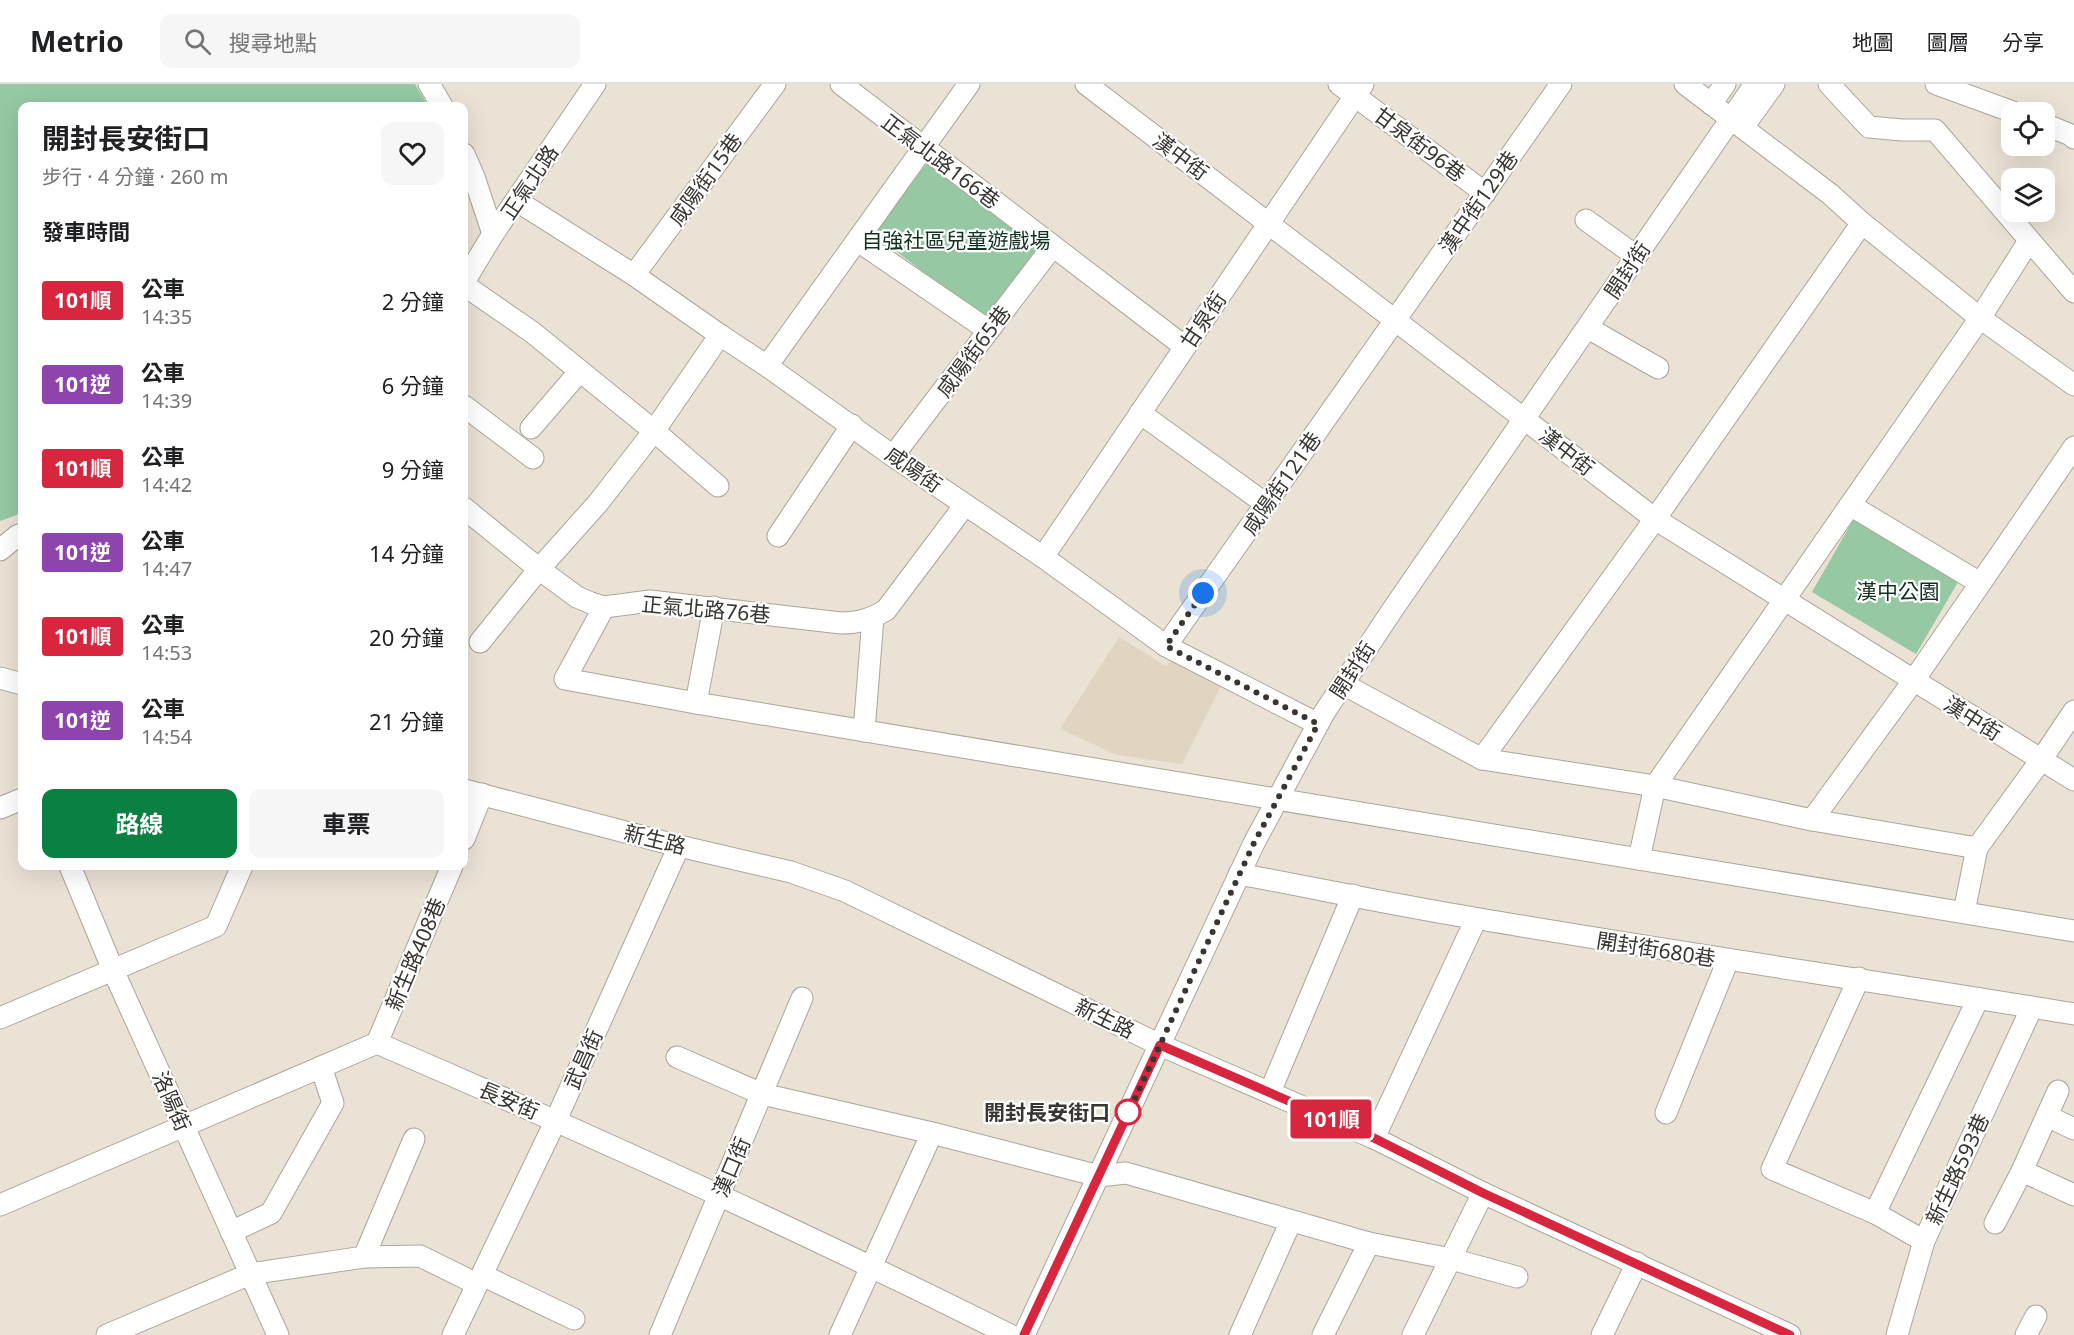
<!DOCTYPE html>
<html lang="zh-TW">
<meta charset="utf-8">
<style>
:root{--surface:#fff;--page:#f6f6f6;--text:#202124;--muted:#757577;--line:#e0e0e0;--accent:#0b8043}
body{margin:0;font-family:"Noto Sans","Noto Sans TC",sans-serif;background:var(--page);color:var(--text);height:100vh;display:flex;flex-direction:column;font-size:22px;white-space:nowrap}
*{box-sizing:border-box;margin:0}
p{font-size:20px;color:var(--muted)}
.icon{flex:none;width:33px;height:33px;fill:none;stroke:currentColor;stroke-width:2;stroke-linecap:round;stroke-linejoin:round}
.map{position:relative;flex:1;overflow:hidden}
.details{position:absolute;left:18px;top:18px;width:450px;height:768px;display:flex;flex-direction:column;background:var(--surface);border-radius:12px;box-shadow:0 6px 24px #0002}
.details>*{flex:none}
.badge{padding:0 12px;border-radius:4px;font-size:21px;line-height:39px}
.tools{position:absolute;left:2001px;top:18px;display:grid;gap:12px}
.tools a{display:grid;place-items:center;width:54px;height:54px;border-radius:12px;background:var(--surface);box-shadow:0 6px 24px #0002;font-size:30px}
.you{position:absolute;width:30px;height:30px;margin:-15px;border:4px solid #fff;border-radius:50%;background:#1a73e8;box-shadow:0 0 0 9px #1a73e833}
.map>.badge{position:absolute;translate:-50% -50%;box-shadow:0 0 0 3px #fff}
h2{padding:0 24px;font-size:22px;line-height:54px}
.round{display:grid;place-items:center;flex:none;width:63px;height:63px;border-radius:12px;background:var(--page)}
.head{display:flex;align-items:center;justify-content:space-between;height:102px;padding:0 24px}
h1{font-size:28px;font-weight:700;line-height:45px}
.primary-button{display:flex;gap:12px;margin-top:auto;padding:12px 24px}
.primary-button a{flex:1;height:69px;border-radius:12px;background:var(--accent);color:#fff;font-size:24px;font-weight:700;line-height:69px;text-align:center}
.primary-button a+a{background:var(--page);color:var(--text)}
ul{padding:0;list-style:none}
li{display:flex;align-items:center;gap:18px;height:84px;padding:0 24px}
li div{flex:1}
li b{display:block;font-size:22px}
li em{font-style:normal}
li .badge{min-width:66px;font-weight:700;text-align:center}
header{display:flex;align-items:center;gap:36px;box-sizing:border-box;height:84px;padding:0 30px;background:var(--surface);border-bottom:2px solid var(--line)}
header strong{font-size:28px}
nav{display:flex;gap:33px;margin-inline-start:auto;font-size:21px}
.search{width:420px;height:54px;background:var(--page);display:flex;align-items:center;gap:15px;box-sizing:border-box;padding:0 21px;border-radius:12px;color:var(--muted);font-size:22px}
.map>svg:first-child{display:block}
.built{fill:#e1d5c1}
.green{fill:#95c8a3}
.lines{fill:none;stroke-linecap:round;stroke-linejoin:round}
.minor-casing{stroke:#aca598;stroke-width:23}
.minor{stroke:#fff;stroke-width:21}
.line-casing{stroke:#fff;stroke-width:14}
.line{stroke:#d7263d;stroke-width:9}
.walk{stroke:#393631;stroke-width:6;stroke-dasharray:0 10.8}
.stop-dot{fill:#fff;stroke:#d7263d;stroke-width:3}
.labels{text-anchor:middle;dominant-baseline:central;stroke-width:4.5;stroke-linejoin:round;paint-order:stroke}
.street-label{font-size:21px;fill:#393631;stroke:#fff}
.park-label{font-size:21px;fill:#10311c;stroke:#fff}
.stop-label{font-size:21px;font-weight:bold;fill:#393631;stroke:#fff;text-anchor:end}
</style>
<header>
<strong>Metrio</strong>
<div class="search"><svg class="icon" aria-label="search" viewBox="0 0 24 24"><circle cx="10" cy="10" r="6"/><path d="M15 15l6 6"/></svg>搜尋地點</div>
<nav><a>地圖</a><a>圖層</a><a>分享</a></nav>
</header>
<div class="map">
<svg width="2074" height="1251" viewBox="0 0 2074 1251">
<rect width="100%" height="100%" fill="#eae2d5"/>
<path class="built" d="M 1119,553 L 1166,582 L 1174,574 L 1222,600 L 1182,680 L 1117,671 L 1060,645 Z"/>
<g class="green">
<path d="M 0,0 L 415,0 L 428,22 L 22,22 L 22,429 L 0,437 Z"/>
<path d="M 927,79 L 1039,162 L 985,234 L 873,150 Z"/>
<path d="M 1856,431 L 1961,493 L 1916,570 L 1812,508 Z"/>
</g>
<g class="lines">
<g class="minor-casing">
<g id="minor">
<path d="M 429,0 L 442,22"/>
<path d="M 841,0 L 1185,263"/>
<path d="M 1086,0 L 1655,435 L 2074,696"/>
<path d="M 1339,0 L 1485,109"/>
<path d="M 1685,0 L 1830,110 L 1862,139 L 1980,234 L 2074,301"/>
<path d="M 1829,0 L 1869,43 L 1902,46 L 1935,46 L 2074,208"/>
<path d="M 1936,0 L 2013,28"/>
<path d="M 1711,20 L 1725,0"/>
<path d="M 2044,40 L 2071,51 L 2074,54"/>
<path d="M 1743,43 L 1774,0"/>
<path d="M 464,70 L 474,93 L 493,150"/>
<path d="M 517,117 L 634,191 L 720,251 L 767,282 L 893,372 L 1043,473 L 1166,562 L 1318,640"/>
<path d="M 1586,136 L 1636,172"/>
<path d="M 858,157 L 988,246"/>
<path d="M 634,191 L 775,0"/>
<path d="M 464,198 L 493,150 L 595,0"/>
<path d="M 464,201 L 532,248 L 654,347 L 718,402"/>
<path d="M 1588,244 L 1658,284"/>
<path d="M 767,282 L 969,0"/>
<path d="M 464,322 L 533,374"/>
<path d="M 1140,329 L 1266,420"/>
<path d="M 531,344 L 580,287"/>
<path d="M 893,372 L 1053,162"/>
<path d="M 1850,421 L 1980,499"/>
<path d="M 464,424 L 539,485 L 577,513 L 591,519 L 604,523 L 650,517 L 841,539 C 859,539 871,535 886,526 L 965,421"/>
<path d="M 778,452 L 852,341"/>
<path d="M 0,466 L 17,452 L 22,450"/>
<path d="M 1043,473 L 1363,0"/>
<path d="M 604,523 L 565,595 L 696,619 L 2074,847"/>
<path d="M 480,558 L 539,485 L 598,419 L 654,347 L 720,251"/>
<path d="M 1166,562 L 1561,0"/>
<path d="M 0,594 L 22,600"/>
<path d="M 1343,600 L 1482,675 L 1655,702 L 1812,736 L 1977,764"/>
<path d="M 696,619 L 714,523"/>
<path d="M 864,647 L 873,534"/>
<path d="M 1482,675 L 1655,435 L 1862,139"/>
<path d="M 464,706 L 679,762 L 791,788 L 845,807 L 1160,961 L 1374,1054 L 1483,1109 L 1790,1251"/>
<path d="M 0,724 L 22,715"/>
<path d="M 1812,736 L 1914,596 L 2074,363"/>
<path d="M 464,755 L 482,710"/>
<path d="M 1639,775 L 1655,702 L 1980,234 L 2029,157"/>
<path d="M 70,782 L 113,886 L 278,1251"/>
<path d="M 1239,790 C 1320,805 1399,822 1480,835 C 1678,869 1876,897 2074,930"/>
<path d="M 1964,828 L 1977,764 L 2041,676 L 2074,627"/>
<path d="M 1859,894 L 1772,1085 L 1875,1129 L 1924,1157"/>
<path d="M 0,934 L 216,842 L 242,782"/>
<path d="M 377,959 L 452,782"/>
<path d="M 677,973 L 762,1010 L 932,1049 L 1099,1092 L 1126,1089 L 1369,1159 L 1451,1175 L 1517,1193"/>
<path d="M 1270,1008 L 1353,811"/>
<path d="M 1666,1029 L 1728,876"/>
<path d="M 2047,1032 L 2074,1045"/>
<path d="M 1374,1054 L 1476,835"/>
<path d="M 2022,1087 L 2074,1111"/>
<path d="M 0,1121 L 377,959 C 591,1051 802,1147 1010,1251"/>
<path d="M 1875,1129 L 1978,915"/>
<path d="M 1995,1139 L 2022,1087 L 2058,1007"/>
<path d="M 231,1148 L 271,1129 L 333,1019 L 321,983"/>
<path d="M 364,1173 L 414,1055"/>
<path d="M 482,1191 L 574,1235"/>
<path d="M 107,1251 L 250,1190 L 364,1173 L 420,1172 L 477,1200"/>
<path d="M 453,1251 L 556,1036 L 679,762"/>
<path d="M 660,1251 L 802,914"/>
<path d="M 840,1251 L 932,1049"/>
<path d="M 1024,1251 L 1254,759 L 1324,629 L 1393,525 L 1755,0"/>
<path d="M 1240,1251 L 1291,1137"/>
<path d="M 1323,1251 L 1369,1159"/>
<path d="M 1413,1251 L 1483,1109"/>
<path d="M 1602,1251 L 1637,1179"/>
<path d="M 1897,1251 L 1924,1157 L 2032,923"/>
<path d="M 2026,1251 L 2036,1232"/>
</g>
</g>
<use href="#minor" class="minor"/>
</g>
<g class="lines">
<g class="line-casing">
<path id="line" d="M 1024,1251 L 1160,961 L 1374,1054 L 1483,1109 L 1790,1251"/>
</g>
<use href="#line" class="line"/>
<path class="walk" d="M 1128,1028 L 1125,1036 L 1254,759 L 1318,640 L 1166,562 L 1203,509"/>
</g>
<circle class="stop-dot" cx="1128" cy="1028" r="12"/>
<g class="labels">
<g class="street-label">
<text transform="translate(1420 60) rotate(37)">甘泉街96巷</text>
<text transform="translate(1181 72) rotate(37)">漢中街</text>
<text transform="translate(941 77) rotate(37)">正氣北路166巷</text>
<text transform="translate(705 95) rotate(-54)">咸陽街15巷</text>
<text transform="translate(529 98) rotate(-56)">正氣北路</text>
<text transform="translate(1478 118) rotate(-55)">漢中街129巷</text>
<text transform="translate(1627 186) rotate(-56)">開封街</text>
<text transform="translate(1203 236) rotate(-56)">甘泉街</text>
<text transform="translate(973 267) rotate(-53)">咸陽街65巷</text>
<text transform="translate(1567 367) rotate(38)">漢中街</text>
<text transform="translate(914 385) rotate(35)">咸陽街</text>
<text transform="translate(1281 399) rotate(-55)">咸陽街121巷</text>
<text transform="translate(706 525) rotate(5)">正氣北路76巷</text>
<text transform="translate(1352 586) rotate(-57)">開封街</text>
<text transform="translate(1973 634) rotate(32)">漢中街</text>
<text transform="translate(655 755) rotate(14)">新生路</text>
<text transform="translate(1656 865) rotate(9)">開封街680巷</text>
<text transform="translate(415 870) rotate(-67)">新生路408巷</text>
<text transform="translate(1105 934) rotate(26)">新生路</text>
<text transform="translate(583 975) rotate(-66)">武昌街</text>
<text transform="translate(509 1016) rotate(23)">長安街</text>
<text transform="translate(172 1017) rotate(66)">洛陽街</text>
<text transform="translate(731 1083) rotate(-67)">漢口街</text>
<text transform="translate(1957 1085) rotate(-65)">新生路593巷</text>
</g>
<g class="park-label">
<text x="956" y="156">自強社區兒童遊戲場</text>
<text x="1898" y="507">漢中公園</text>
</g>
<g class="stop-label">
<text x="1110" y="1028">開封長安街口</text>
</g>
</g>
</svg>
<div class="tools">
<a><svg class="icon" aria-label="locate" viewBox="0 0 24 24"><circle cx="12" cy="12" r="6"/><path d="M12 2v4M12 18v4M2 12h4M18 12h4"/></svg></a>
<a><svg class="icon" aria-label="layers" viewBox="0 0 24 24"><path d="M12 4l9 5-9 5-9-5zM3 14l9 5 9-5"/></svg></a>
</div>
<div class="you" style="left:1203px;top:509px"></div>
<b class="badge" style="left:1331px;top:1035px;background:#d7263d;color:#fff">101順</b>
<section class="details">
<div class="head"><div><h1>開封長安街口</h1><p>步行 · 4 分鐘 · 260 m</p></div><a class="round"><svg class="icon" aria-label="heart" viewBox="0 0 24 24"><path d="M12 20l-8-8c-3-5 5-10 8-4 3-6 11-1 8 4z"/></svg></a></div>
<h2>發車時間</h2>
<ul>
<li><span class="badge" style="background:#d7263d;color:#fff">101順</span><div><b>公車</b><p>14:35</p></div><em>2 分鐘</em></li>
<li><span class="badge" style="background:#8e44ad;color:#fff">101逆</span><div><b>公車</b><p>14:39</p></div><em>6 分鐘</em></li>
<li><span class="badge" style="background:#d7263d;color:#fff">101順</span><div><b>公車</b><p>14:42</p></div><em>9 分鐘</em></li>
<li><span class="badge" style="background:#8e44ad;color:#fff">101逆</span><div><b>公車</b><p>14:47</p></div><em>14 分鐘</em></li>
<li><span class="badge" style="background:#d7263d;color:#fff">101順</span><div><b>公車</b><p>14:53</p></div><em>20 分鐘</em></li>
<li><span class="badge" style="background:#8e44ad;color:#fff">101逆</span><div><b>公車</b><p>14:54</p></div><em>21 分鐘</em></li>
</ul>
<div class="primary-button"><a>路線</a><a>車票</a></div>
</section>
</div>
